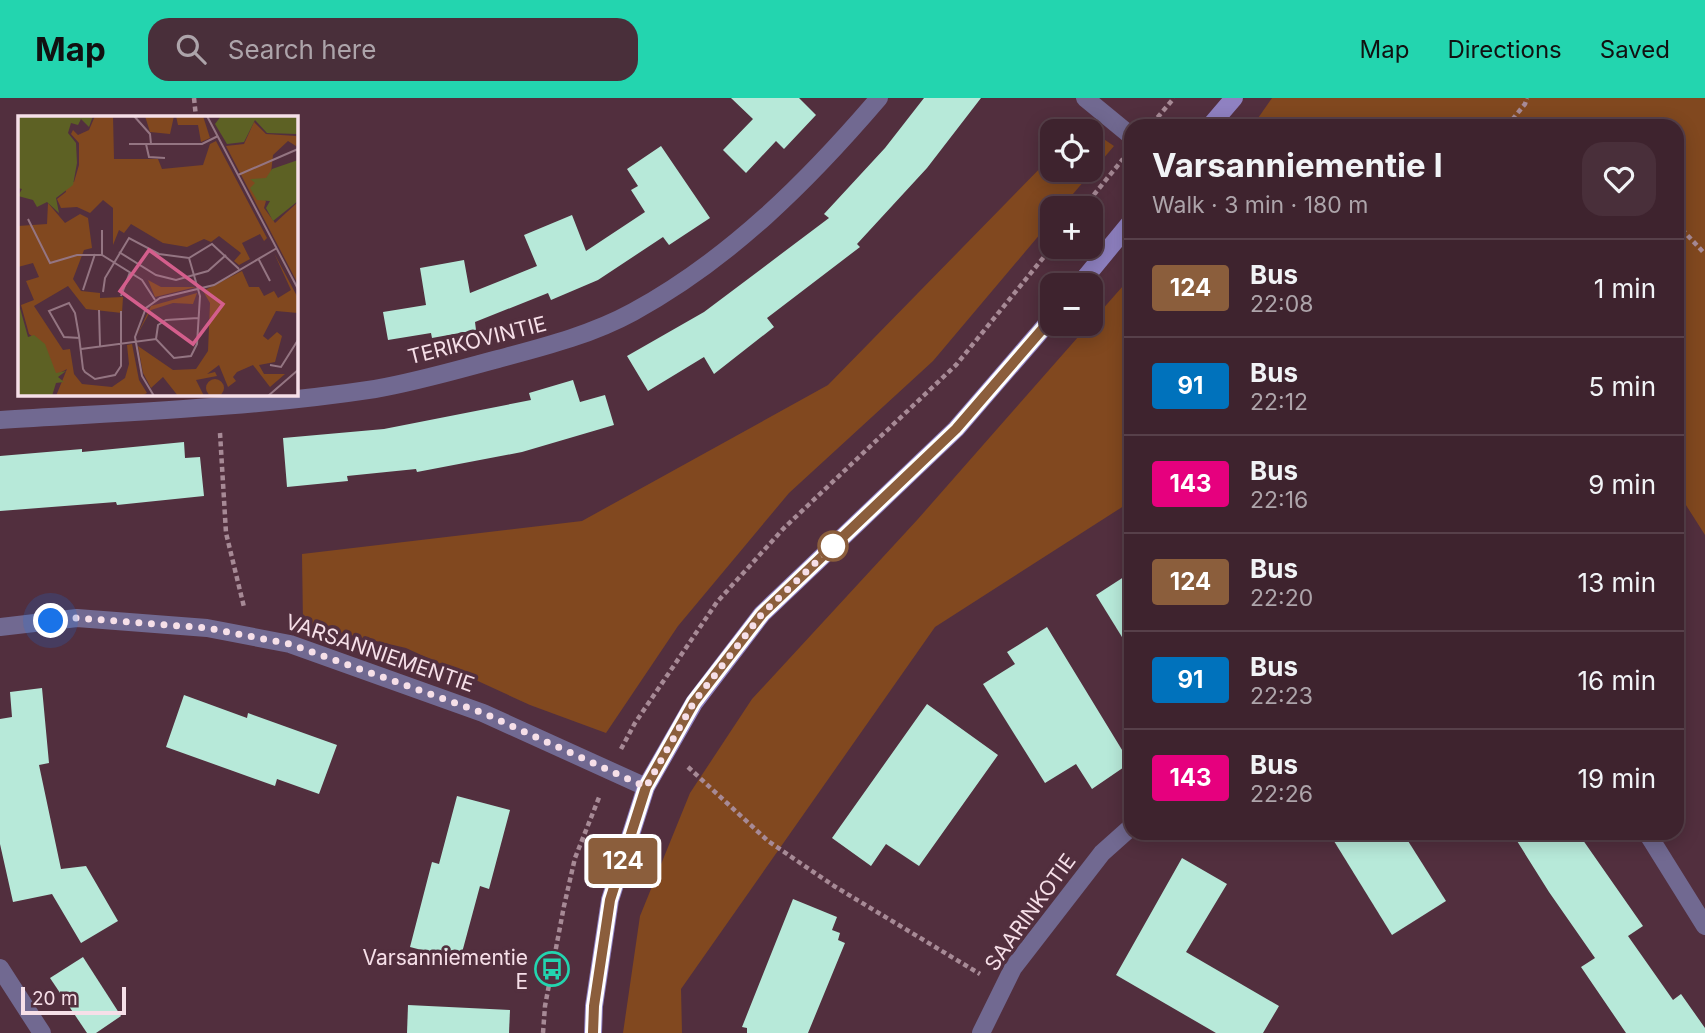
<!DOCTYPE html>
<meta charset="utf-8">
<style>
:root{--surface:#3e232e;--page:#492f3a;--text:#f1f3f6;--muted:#ada4aa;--line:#57404a;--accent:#23d5af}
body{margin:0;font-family:Inter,sans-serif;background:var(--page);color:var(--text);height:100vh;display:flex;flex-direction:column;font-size:26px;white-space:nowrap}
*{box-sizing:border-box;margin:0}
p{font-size:23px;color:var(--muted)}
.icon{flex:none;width:38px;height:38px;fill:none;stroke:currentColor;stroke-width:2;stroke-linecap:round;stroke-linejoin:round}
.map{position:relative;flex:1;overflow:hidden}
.panel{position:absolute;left:1124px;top:21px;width:560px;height:721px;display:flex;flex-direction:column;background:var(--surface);border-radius:21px;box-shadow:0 4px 18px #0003,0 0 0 2px var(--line)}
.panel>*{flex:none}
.badge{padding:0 14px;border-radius:5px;font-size:24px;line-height:46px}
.controls{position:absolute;left:1040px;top:21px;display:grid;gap:14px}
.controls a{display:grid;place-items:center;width:63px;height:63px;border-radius:14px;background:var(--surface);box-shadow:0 4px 18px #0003,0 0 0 2px var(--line);font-size:35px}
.scale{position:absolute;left:21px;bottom:18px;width:105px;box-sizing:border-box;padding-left:7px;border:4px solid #f6dfe8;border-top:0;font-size:19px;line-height:24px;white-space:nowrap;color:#f6dfe8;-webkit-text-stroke:5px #522f3e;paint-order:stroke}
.you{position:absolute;width:35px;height:35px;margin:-18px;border:5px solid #fff;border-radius:50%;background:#1a73e8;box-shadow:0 0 0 10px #1a73e833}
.map>.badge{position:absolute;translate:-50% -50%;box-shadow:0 0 0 4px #fff}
.round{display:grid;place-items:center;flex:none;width:74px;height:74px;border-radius:21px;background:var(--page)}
.headline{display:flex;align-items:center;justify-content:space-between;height:119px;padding:0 28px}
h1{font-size:33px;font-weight:700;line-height:52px}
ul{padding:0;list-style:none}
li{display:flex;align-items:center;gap:21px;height:98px;padding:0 28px;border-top:2px solid var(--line)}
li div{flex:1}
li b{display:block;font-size:26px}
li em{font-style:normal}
li .badge{min-width:77px;font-weight:700;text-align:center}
header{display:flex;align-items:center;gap:42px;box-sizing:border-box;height:98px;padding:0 35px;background:var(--accent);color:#111}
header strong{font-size:33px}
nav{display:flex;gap:38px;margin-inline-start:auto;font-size:24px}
.search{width:490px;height:63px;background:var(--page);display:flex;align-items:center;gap:18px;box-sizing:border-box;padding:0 24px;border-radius:21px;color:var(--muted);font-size:26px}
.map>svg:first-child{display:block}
.green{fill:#81481f}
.building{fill:#b7e9d9}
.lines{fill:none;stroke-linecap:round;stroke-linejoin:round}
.path{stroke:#a78a96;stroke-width:4.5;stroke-dasharray:5 3.5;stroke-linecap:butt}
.street{stroke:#716991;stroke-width:18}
.secondary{stroke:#8f81c1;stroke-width:18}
.line-casing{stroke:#fff;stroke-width:16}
.line{stroke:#8b5e3c;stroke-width:10}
.walk{stroke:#f6dfe8;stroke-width:7;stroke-dasharray:0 12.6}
.stop-dot{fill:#fff;stroke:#8b5e3c;stroke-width:3.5}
.labels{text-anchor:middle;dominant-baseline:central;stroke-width:7;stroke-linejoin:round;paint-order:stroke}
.street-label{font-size:21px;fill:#f6dfe8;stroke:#522f3e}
.poi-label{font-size:21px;fill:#f6dfe8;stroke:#522f3e;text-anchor:end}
.inset-road{fill:none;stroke:#947582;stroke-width:2}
.view{fill:#d45e8c;fill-opacity:0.15;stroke:#d45e8c;stroke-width:3.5}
.inset-edge{fill:none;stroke:#f6dfe8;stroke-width:3.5}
</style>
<header>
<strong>Map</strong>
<div class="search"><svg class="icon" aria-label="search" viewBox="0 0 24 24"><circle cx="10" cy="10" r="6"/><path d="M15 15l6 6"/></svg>Search here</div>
<nav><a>Map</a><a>Directions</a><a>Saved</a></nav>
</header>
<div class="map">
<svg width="1705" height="935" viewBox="0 0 1705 935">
<rect width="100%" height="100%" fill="#522f3e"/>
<g class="green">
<path d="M 1272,0 L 1705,0 L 1705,437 L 1677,393 L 1676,28 L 1262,28 L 1256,23 Z"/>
<path d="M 1077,23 L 1114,48 L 1061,110 L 1052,110 L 1052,122 L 933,263 L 789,395 L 678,528 L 606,635 L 530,607 L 406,550 L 303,526 L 302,456 L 582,423 L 828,287 L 1052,58 L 1052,72 L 1090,72 L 1090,33 L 1069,33 Z"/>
<path d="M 1130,180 L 1130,404 L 935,529 L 681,891 L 682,935 L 623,935 L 640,818 L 690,695 L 752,601 L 918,421 Z"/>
</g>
<g class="building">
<path d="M 731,0 L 799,0 L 816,17 L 784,51 L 776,43 L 746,75 L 723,52 L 753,21 Z"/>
<path d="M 924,0 L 981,0 L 927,70 L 857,146 L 860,149 L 767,220 L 774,229 L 714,276 L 704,259 L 648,293 L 627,258 L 704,214 L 829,120 L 824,116 L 885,50 Z"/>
<path d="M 661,48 L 710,120 L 669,147 L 663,139 L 598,182 L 551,202 L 548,195 L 475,224 L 476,232 L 432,240 L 431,235 L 388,242 L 383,214 L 426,207 L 420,170 L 464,162 L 470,195 L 537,168 L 524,137 L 572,117 L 586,153 L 645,114 L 631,92 L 638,88 L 627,71 Z"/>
<path d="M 573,282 L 580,304 L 605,297 L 614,327 L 522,354 L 417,374 L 416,371 L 347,378 L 348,383 L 287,389 L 283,340 L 384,331 L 531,302 L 529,295 Z"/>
<path d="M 184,344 L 185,360 L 200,359 L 204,398 L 117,407 L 116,404 L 0,413 L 0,358 L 82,351 L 82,354 Z"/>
<path d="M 1130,475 L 1130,552 L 1096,497 Z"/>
<path d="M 1047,529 L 1130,665 L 1092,691 L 1076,666 L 1045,685 L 983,586 L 1015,566 L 1007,554 Z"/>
<path d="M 42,590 L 49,665 L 39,667 L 61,771 L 86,768 L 118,823 L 81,845 L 52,796 L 13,804 L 0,746 L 0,621 L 12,619 L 10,594 Z"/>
<path d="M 184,597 L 247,620 L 248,615 L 337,647 L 319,696 L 277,681 L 275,688 L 166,649 Z"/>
<path d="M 927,606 L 998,657 L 919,768 L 886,746 L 871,768 L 832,740 Z"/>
<path d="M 457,698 L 510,712 L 489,791 L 480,788 L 460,862 L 410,849 L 432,764 L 439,766 Z"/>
<path d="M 1329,735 L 1403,735 L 1446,803 L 1392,837 Z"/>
<path d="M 1512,735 L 1578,735 L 1643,828 L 1628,838 L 1673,902 L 1681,896 L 1705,930 L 1705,935 L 1626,935 L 1581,869 L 1595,860 L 1549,794 Z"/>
<path d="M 1182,760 L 1227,786 L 1186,854 L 1279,908 L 1263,935 L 1216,935 L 1116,877 Z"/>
<path d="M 793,801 L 837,819 L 832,832 L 840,835 L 838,842 L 845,845 L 808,935 L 747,935 L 747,930 L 742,929 Z"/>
<path d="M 83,859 L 121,918 L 96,935 L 87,935 L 50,880 Z"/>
<path d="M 408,907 L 510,912 L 509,935 L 407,935 Z"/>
</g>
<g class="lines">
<g class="path">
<path d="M 194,0 L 196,19"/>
<path d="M 1152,26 L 1174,0"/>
<path d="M 1507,28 L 1525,6 L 1527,0"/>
<path d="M 1083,110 L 1123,61"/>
<path d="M 1676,125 L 1705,156"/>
<path d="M 220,335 L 226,435 L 244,509"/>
<path d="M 621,651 L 635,625 L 717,504 L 784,430 L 956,267 L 1052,149"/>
<path d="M 688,669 L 768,743 L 834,788 L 980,876"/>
<path d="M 543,935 L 545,908 L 564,808 L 575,760 L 600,697"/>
</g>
<g class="street">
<path d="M 1085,0 L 1130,37"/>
<path d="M 0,322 C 125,314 251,310 375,291 C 416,284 457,272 498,261 C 543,249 591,237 633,214 C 730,161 808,83 879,0"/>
<path d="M 0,529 L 77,520 L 207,530 L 290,546 L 483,615 L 646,689"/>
<path d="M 1647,735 L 1705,828"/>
<path d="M 0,870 L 42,935"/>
<path d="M 981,935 L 1013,870 L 1102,755 L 1130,730"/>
</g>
<g class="secondary">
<path d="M 1210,28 L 1234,0"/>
<path d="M 1079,187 L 1130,125"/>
<path d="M 593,935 L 594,908 L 610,802 L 646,689 L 694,605 L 762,516 L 956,331 L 1052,220"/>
</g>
</g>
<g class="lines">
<g class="line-casing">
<path id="line" d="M 593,935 L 594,908 L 610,802 L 646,689 L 694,604 L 762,516 L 956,331 L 1052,220"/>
</g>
<use href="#line" class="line"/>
<path class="walk" d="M 51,523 L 77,520 L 207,530 L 290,546 L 483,615 L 646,689 L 694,604 L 762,516 L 833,448"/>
</g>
<defs>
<g id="bus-ring" transform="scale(1.75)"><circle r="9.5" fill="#522f3e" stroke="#23d5af" stroke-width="1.5"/><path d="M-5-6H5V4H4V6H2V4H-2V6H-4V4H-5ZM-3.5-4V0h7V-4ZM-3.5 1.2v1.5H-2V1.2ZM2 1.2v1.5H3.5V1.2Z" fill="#23d5af"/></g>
</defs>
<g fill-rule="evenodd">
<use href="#bus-ring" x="552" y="871"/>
</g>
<circle class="stop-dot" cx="833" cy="448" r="14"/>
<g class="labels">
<g class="street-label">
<text transform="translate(477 242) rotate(-14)">TERIKOVINTIE</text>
<text transform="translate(380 555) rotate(19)">VARSANNIEMENTIE</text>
<text transform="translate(1030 814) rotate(-54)">SAARINKOTIE</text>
</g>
<g class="poi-label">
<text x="528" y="859">Varsanniementie<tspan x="528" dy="24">E</tspan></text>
</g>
</g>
<g transform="translate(18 18)">
<rect width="280" height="280" fill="#522f3e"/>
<path d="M 77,0 L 95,0 L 96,43 L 140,43 L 144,53 L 185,49 L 192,28 L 198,25 L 249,122 L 246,125 L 242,118 L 224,127 L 232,143 L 221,149 L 216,145 L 223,137 L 201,120 L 193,126 L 186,123 L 169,131 L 145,127 L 113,108 L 106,117 L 101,114 L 95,129 L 95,92 L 85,84 L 72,97 L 59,91 L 43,92 L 39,83 L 48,76 L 45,63 L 56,66 L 61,49 L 61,27 L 53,18 L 55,14 L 60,19 L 71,14 ZM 127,0 L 156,0 L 152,18 L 132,16 ZM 158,0 L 185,0 L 192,22 L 183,26 L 180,9 L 160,9 ZM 236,6 L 248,18 L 278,20 L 280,25 L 278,30 L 270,25 L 255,39 L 253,57 L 237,76 L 248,85 L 246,92 L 257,107 L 280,86 L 280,168 L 208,30 L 226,28 ZM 30,87 L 47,107 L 62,98 L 70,102 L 74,132 L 66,134 L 55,163 L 63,175 L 82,177 L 82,182 L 105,181 L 104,197 L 68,193 L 50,170 L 16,190 L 45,234 L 52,233 L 56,258 L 64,268 L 94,271 L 107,262 L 111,248 L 109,229 L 114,228 L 121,264 L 129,277 L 123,280 L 38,280 L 49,253 L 36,260 L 20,225 L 11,218 L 3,189 L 16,184 L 8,165 L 21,161 L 15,147 L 0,151 L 0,110 L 29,108 ZM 256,137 L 280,182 L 280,197 L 258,195 L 245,220 L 250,224 L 259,216 L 264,220 L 257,246 L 241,249 L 246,258 L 267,258 L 252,271 L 235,249 L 219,256 L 215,261 L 218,265 L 210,271 L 201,249 L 189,258 L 197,256 L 199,260 L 178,264 L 186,280 L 160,280 L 145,261 L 133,272 L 125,257 L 120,230 L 155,254 L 178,253 L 190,235 L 192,187 L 185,175 L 224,155 L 231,171 L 241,171 L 246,180 L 256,175 L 260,182 L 273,174 ZM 130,164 L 143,171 L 178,171 L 137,181 ZM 179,177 L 175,188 L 155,187 L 133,194 L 119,219 L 133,190 ZM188 272a9 9 0 1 1 18 0a9 9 0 1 1-18 0Z" fill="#81481f"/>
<path d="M 0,0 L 75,0 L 71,11 L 63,3 L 60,9 L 53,7 L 50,17 L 58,27 L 59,47 L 55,69 L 38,82 L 41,97 L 29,86 L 19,91 L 15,84 L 0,80 L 4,73 L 0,72 ZM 203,0 L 280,0 L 280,23 L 279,18 L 249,17 L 237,4 L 226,26 L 209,28 L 197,8 ZM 280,44 L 280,85 L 255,105 L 248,92 L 252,85 L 239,84 L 232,72 L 237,67 L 232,63 L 248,62 L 254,53 ZM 0,185 L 10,221 L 16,219 L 27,228 L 38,257 L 48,255 L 40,261 L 46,266 L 38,267 L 34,280 L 0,280 Z" fill="#5d6124"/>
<path class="inset-road" d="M 116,0 L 132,18 L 133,28M 189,0 L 280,173M 111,28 L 184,28 L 200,20M 128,28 L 131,41 L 147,42M 220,59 L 280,33M 10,103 L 32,147 L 59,139 L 84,139 L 124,164 L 137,184M 84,114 L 84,139M 101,136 L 138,159 L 158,164 L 190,155 L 208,139M 240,142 L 252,165M 65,174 L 77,138M 85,176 L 87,162 L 111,122 L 141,138 L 171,142 L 194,128 L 221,153M 103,180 L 112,156M 81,194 L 82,230M 62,222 L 46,221 L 31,195 L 51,187 L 57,197 L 61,220 L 65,253 L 67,256 L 77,263 L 97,259 L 103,250 L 103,195M 138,223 L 140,209 L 148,204 L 180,202M 63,233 L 138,223 L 156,242 L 173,240 L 179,228 L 182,180 L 171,142M 252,249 L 263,251 L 280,224M 136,280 L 124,260 L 117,221 L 128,192 L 142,182 L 196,169 L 259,132M 250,280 L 280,254"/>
<path class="view" d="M 131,134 L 205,188 L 175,228 L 102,175 Z"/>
<rect width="280" height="280" class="inset-edge"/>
</g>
</svg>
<div class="controls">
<a><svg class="icon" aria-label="locate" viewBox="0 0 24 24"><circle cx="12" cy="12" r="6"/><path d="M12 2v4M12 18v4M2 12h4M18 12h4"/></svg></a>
<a>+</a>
<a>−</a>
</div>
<div class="scale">20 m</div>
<div class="you" style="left:51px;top:523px"></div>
<b class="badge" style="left:623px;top:763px;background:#8b5e3c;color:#fff">124</b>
<section class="panel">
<div class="headline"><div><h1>Varsanniementie I</h1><p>Walk · 3 min · 180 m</p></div><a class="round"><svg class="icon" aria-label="heart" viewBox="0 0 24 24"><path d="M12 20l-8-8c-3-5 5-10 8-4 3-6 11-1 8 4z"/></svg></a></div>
<ul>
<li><span class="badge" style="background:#8b5e3c;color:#fff">124</span><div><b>Bus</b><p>22:08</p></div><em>1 min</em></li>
<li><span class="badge" style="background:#0072bc;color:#fff">91</span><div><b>Bus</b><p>22:12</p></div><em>5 min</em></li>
<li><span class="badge" style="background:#e6007e;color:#fff">143</span><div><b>Bus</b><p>22:16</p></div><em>9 min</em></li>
<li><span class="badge" style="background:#8b5e3c;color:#fff">124</span><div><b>Bus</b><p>22:20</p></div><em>13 min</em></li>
<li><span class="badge" style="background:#0072bc;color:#fff">91</span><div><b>Bus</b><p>22:23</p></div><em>16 min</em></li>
<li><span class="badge" style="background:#e6007e;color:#fff">143</span><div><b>Bus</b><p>22:26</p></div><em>19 min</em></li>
</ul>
</section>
</div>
